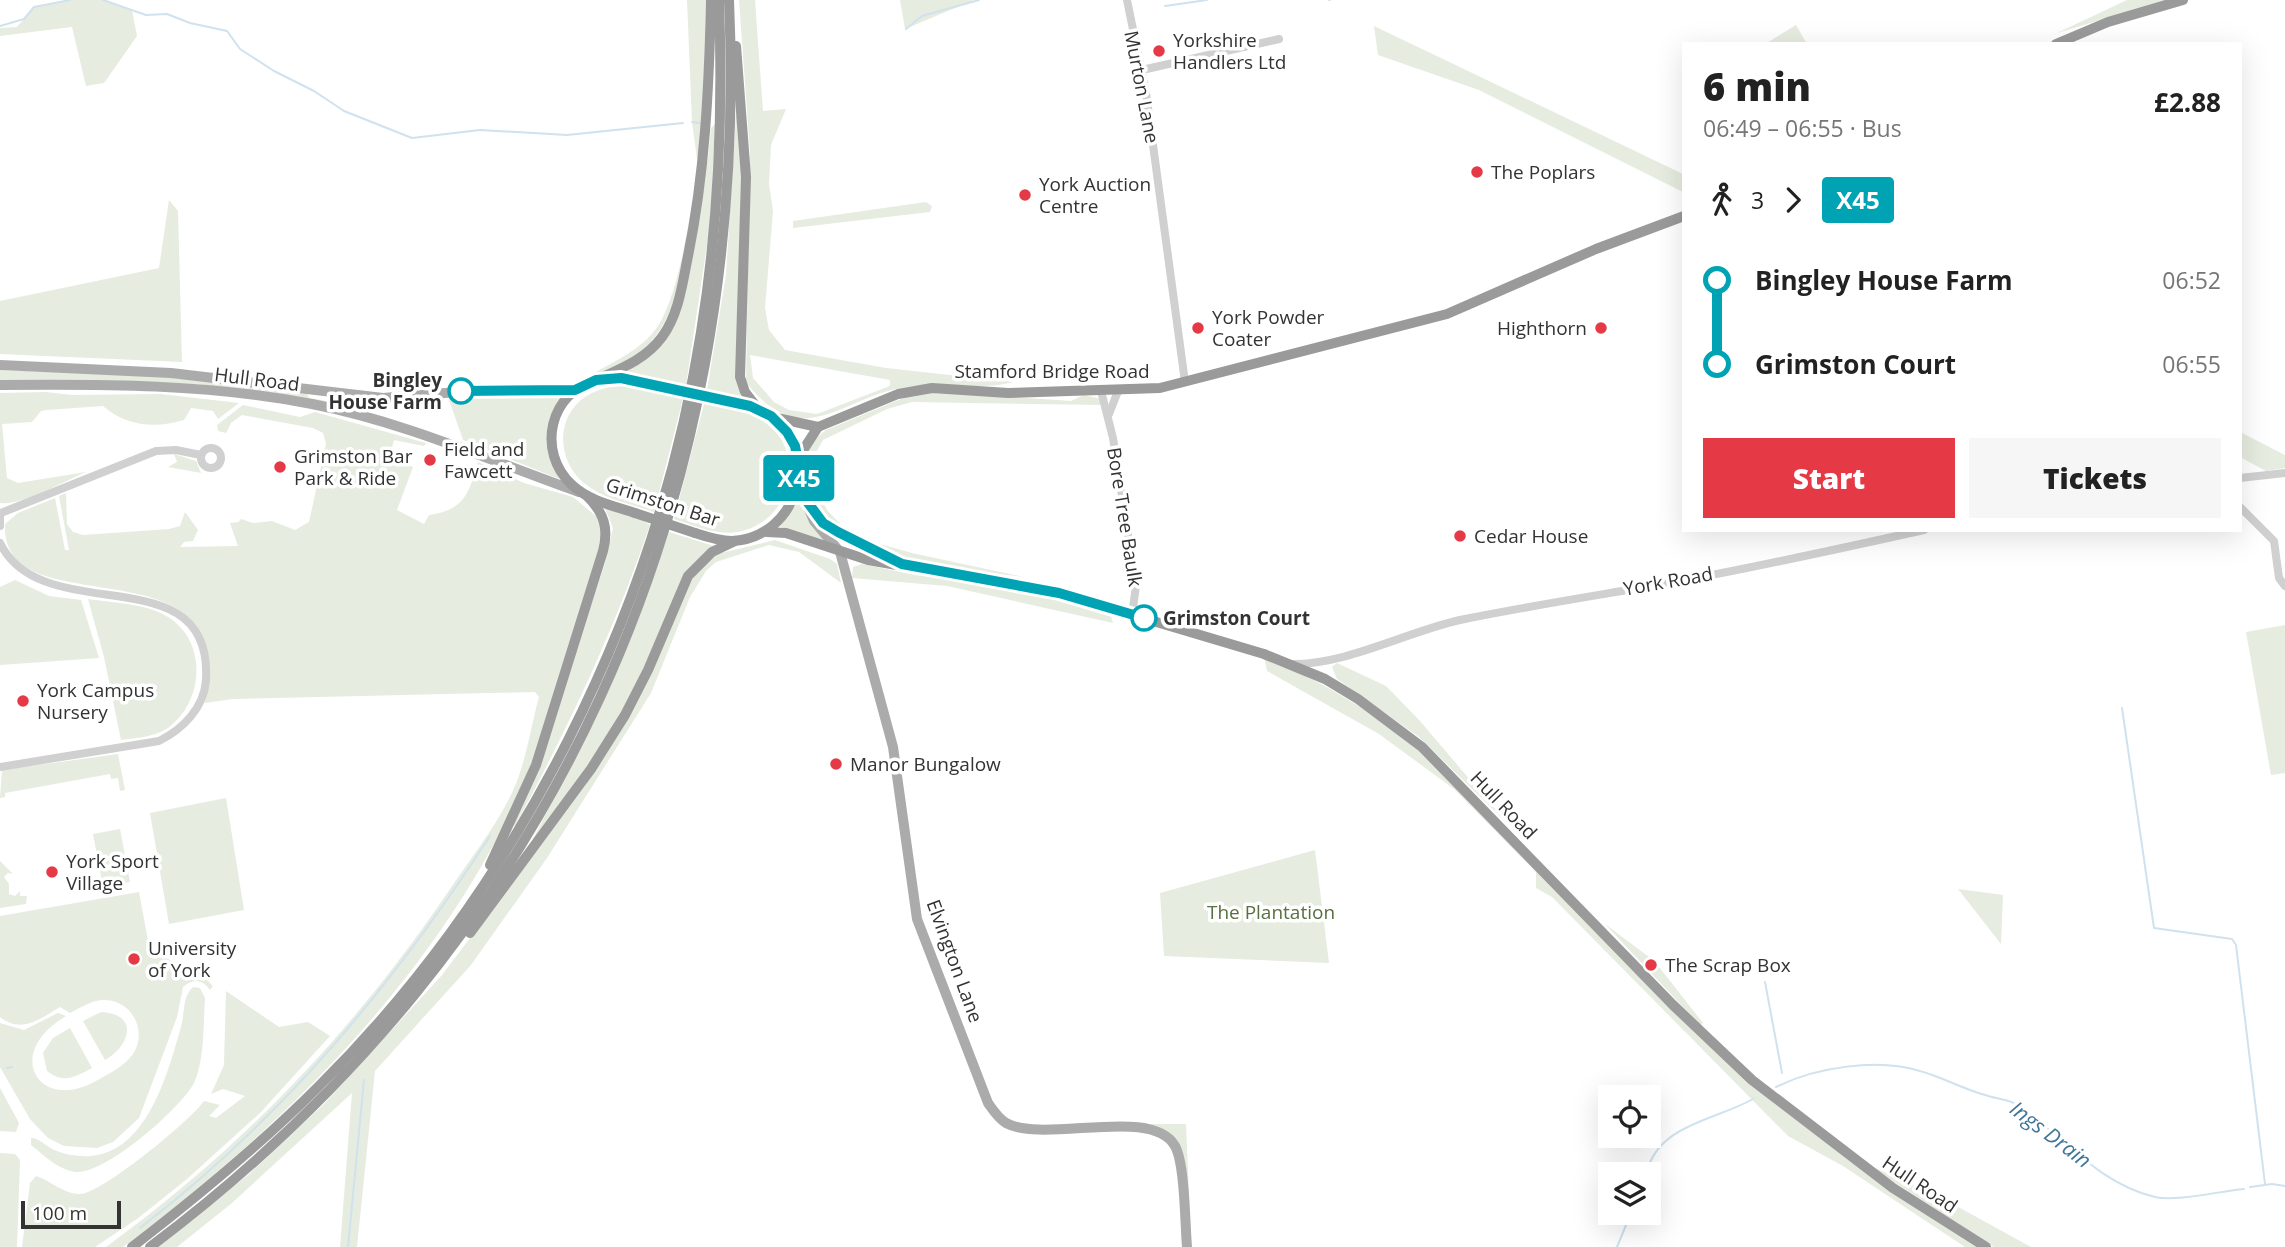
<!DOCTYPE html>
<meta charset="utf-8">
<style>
:root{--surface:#fff;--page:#f6f6f6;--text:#222;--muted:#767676;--accent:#e63946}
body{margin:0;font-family:"Open Sans",sans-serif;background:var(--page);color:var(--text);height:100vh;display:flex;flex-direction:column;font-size:26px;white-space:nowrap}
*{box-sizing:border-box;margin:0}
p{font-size:23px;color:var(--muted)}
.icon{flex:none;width:38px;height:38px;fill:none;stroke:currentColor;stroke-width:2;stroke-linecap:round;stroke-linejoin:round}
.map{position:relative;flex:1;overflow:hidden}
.details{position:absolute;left:1682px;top:42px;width:560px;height:490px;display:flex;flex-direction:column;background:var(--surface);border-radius:0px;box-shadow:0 7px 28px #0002}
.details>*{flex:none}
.badge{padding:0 14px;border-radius:5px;font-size:24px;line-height:46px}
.fabs{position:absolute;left:1598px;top:1085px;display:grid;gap:14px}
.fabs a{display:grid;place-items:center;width:63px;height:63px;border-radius:0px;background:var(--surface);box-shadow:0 7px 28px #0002;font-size:35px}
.scale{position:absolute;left:21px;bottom:18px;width:100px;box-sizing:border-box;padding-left:7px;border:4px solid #333;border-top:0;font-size:19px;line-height:24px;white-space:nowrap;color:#333;-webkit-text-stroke:5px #fff;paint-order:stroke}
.map>.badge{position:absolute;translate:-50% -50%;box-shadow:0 0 0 4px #fff}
.legs{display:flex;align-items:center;gap:10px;height:77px;padding:0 21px;font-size:23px}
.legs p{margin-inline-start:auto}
.head{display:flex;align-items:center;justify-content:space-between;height:119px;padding:0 21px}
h1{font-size:38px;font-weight:800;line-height:52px}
.action{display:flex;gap:14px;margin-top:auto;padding:14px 21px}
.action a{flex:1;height:80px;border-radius:0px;background:var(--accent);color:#fff;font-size:28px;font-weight:800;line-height:80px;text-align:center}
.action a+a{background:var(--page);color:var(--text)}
ul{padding:0 21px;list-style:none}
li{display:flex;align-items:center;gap:24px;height:84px;font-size:26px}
li i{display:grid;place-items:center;width:10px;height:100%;margin:0 9px;background:currentColor}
li i::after{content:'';width:18px;height:18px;margin:-9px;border:5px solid;border-radius:50%;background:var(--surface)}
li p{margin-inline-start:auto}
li:first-child i{background:linear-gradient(#0000 50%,currentColor 0)}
li:last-child i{background:linear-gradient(currentColor 50%,#0000 0)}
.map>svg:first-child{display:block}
.green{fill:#e6ecdf;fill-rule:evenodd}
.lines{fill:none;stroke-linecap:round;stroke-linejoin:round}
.stream{stroke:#cfe2ee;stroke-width:2}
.minor{stroke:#d0d0d0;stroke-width:8}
.major{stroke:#ababab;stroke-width:10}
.highway{stroke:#9a9a9a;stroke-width:10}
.highway-bridge{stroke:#9a9a9a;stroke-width:10}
.line-1-casing{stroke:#fff;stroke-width:16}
.line-1{stroke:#00a3b4;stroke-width:10}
.poi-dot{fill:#e63946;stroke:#fff;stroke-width:2.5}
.stop-1-dot{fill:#fff;stroke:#00a3b4;stroke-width:3.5}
.labels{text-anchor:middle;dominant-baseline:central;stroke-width:7;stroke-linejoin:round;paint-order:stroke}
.poi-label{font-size:19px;fill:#333;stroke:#fff;text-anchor:start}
.street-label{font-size:19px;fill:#333;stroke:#fff}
.stop-label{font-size:19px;font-weight:bold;fill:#333;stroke:#fff;text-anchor:end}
.park-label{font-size:19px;fill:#56703f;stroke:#fff}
.water-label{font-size:21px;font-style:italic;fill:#3f7597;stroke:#fff}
</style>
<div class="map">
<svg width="2285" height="1247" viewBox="0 0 2285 1247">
<rect width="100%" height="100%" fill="#fff"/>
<g class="green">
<path d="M 70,0 L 106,0 L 132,10 L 137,36 L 104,83 L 86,86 L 72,27 L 0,36 L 0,28 L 17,27 L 34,7 Z"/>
<path d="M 687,0 L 706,0 L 702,132 L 697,159 L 692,122 Z"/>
<path d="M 739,0 L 755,0 L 763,111 L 786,109 L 771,145 L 769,184 L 773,211 L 765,308 L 769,330 L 785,350 L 886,368 L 1014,382 C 979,391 943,382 907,387 C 843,395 803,456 746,382 L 750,152 ZM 750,355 L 890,380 L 890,386 L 817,414 L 789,410 L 774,402 L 753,378 Z"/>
<path d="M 900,0 L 974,0 L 905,29 Z"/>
<path d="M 2127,0 L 2168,0 L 2057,33 Z"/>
<path d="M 1796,25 L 1807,44 L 1765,44 Z"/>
<path d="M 1374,26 L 1683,174 L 1683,192 L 1479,90 L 1378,55 Z"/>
<path d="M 736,115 L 739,115 L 743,221 L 736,372 L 741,397 L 707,390 L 726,275 Z"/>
<path d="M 715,124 L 710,225 L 686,385 L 626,373 L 672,330 L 708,158 L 711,128 Z"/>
<path d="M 694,194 C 683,256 685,330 623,364 C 612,370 598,373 587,377 C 611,363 642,350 658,326 C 678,294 687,231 694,194 Z"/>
<path d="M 169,200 L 178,211 L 182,362 L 0,354 L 0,301 L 159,268 Z"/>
<path d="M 926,202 L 932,206 L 930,212 L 793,228 L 793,221 Z"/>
<path d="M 0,370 L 155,376 L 307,393 L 309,398 L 355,406 L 358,410 L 235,388 L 194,384 L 0,382 Z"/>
<path d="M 629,386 L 683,399 L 654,512 C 632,504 603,499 584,483 C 555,459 555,411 592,393 C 604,387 616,386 629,386 Z"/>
<path d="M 46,392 L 72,395 L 161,394 L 239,403 L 218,419 L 213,411 L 191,408 L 184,420 C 155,429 126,426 103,406 L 47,410 L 41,411 L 32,422 L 2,424 L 7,478 L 18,483 L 86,472 C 64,481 22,506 0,503 L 0,393 Z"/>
<path d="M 942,392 L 1071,401 L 1084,395 L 1101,399 L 1102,405 L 912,402 L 887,409 L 823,440 L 813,458 L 818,493 L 827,510 L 844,528 L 873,542 L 912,553 L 1024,577 C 966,569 810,559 803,480 C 801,458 808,443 826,430 L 913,394 Z"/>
<path d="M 503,393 L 564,397 L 550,426 L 559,479 L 463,440 L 448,397 Z"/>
<path d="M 704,404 C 728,406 754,411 773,429 C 806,463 787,520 742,531 C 719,537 696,526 674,519 Z"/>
<path d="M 243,405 L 300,417 L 315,412 L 426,443 L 424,446 L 394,440 L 390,456 L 413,467 L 397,510 L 424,524 L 429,515 C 464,510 469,494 478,462 L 524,483 L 573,497 L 597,517 C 609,538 590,565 591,588 C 569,654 551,725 522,788 C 436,976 286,1125 123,1247 L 106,1247 C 243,1147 352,1033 448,892 C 468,862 492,832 509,799 C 525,769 530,730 539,697 L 535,692 L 233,699 L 205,703 C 243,531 0,633 5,524 L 18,513 L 55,498 L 65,550 L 69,550 L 59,496 L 66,493 L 67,524 L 73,532 L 83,535 L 169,529 L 180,526 L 185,512 L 198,530 L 193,541 L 184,542 L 180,547 L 238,546 L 230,523 L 238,522 L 241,519 L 253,523 L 272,521 L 295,530 L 309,522 L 326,444 L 323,433 L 313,428 L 242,415 L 231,423 L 226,433 L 218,431 L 217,425 Z"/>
<path d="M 2240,432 L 2285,455 L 2285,468 L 2266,471 L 2240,457 Z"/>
<path d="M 174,454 L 196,461 L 201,473 L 168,467 L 177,462 Z"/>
<path d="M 798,502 L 829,544 L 779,526 Z"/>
<path d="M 605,508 L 635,516 L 650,525 C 614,631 568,728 515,826 L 513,824 L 535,776 L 605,563 L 613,528 Z"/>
<path d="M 669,532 L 714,546 L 686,572 L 639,679 L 606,740 L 536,841 L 533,839 C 585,739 633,639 669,532 Z"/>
<path d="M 775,540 L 830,559 L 837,564 L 841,583 L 799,552 L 769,545 L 716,562 L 706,571 L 690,597 L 651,693 L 547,858 L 471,965 L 375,1071 L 357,1247 L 340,1247 L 352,1093 L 232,1203 L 177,1247 L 157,1247 L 248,1175 L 324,1104 L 442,975 L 585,786 L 693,576 L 717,554 Z"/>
<path d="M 862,564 L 915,575 L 1028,590 L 1110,613 L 1113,623 L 947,586 L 852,578 L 853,567 Z"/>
<path d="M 15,580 L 49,596 L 81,600 L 99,658 L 0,665 L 0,587 Z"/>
<path d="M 88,599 C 113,603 146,603 168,617 C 208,642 204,702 168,728 C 154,737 136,738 121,740 L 104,657 Z"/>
<path d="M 2285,625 L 2285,773 L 2271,775 L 2246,632 Z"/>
<path d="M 1264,657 C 1320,681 1369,709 1417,748 L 1775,1104 L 1885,1187 L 1979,1247 L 1965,1247 L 1843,1166 L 1788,1136 L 1552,897 L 1536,888 L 1536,872 L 1454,789 L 1379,734 L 1267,671 Z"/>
<path d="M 1337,663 L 1386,686 L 1420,721 L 1505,821 L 1419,737 L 1337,679 L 1332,667 Z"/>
<path d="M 118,754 L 125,790 L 120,791 L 118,778 L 111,779 L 110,774 L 5,793 L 5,797 L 0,798 L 2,770 Z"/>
<path d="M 226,798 L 244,910 L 169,924 L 150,813 Z"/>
<path d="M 120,829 L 130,882 L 103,887 L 93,834 Z"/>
<path d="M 1315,850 L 1329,963 L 1164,956 L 1160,893 Z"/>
<path d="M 0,861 L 13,874 L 8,873 L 4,877 L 9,884 L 9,894 L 15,896 L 20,891 L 20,896 L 27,896 L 26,904 L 0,908 Z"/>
<path d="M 1958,889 L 2003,895 L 2001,944 Z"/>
<path d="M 139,892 L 149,946 L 155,953 L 201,974 L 213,986 L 210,990 C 202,979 193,978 183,987 L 177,1017 L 139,1118 L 113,1142 L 97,1148 L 64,1146 L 48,1138 L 30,1119 L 0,1067 L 0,1023 L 24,1030 L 58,1013 L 66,1016 C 3,1053 38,1112 94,1082 C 107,1075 125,1066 133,1054 C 148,1031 132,1000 104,1000 C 92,1000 80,1008 70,1013 L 60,1007 C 40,1019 21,1034 0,1017 L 0,916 Z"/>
<path d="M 1605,924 L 1649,957 L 1644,962 L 1654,971 L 1659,967 L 1703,1023 L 1700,1025 Z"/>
<path d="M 193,987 L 200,988 L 205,998 C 203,1024 205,1059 194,1083 C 180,1109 106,1174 76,1172 C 58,1170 44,1155 31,1145 L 31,1138 C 39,1138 46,1146 54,1150 C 66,1155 79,1157 91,1156 C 148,1151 168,1072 181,1027 C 185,1013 182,997 193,987 Z"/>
<path d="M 226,991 L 279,1027 L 308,1022 L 330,1036 L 260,1113 L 187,1179 L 137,1219 L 95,1247 L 22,1247 L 30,1183 L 36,1176 C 52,1181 63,1194 80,1194 C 101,1194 190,1121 204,1101 L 220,1105 L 209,1116 L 216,1118 L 245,1096 L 223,1089 L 211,1094 L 224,1065 Z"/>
<path d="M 101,1012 C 139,1014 131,1045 105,1060 L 83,1021 Z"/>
<path d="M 70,1028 L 92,1068 C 75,1077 64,1084 47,1071 L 43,1053 L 53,1038 Z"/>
<path d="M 0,1088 L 19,1123 L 16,1132 L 0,1131 Z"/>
<path d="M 1143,1124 L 1186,1124 L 1190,1220 L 1179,1147 Z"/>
<path d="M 0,1153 L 15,1154 L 20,1160 L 17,1247 L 0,1247 Z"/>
<path d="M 1868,1165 L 1931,1192 L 2031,1247 L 1994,1247 Z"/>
</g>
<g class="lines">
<g class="stream">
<path d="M 103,0 L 146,15 L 167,14 L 190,23 L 227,31 L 240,49 L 274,71 L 314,91 L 344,111 L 412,138 L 480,130 L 567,135 L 683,123"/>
<path d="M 1329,0 L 1330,0"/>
<path d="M 1165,6 L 1207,0"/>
<path d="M 0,26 L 24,19 L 34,7 L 70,0"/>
<path d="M 906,29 L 922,16 L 979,0"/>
<path d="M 692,122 L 700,123"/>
<path d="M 2122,708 L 2154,928 L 2232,939 L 2236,945 L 2265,1184"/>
<path d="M 1765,982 L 1782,1073"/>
<path d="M 7,1068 L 12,1067"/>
<path d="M 1776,1087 C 1816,1067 1877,1058 1920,1071 C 1942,1077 1963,1089 1985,1095 C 2000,1100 2011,1099 2024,1109 C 2066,1140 2100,1184 2155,1197 C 2176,1202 2220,1191 2244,1189"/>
<path d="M 1646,1174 C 1658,1124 1714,1121 1753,1099"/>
<path d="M 2250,1187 L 2272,1184 L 2285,1186"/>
<path d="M 140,1228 C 282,1119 393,985 490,836"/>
<path d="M 348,1247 L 364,1080"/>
<path d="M 1617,1247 L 1631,1213"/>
</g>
<g class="minor">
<path d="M 1127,0 L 1146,93 L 1185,382"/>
<path d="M 1142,70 L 1279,39"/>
<path d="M 1101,391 L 1113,438 L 1136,586 L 1132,615"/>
<path d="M 1109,414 L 1118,391"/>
<circle cx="211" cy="458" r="10"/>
<path d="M 2240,478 L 2285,473"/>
<path d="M 2240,507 L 2274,541 L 2279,578 L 2285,586"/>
<path d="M 0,513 L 0,526"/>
<path d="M 1,513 L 156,451 L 176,450 L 201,455"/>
<path d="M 0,543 C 43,631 213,553 206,680 C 204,708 183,729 159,741 L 0,767"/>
<path d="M 1291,664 C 1346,665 1406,632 1460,620 C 1533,605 1607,594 1680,581 C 1762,566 1843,548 1924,530"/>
</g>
<g class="major">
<path d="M 0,365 L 171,373 L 383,398 L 495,389 L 575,390"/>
<path d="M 0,385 C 104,384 209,384 312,404 C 405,422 491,461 579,492"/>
<path d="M 808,507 L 814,521 L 840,552 L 893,747 L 917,919 L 988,1103 C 993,1110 998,1118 1006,1123 C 1045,1144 1152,1105 1175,1146 C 1185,1164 1185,1224 1187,1247"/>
</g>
<g class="highway">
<path d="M 2056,44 L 2108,22 L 2183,0"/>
<path d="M 736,46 L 746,177 L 740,377 L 745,392 L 759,410"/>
<path d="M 596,380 C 620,369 645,360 662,337 C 678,315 682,287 687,261 C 705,175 709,88 711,0"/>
<path d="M 777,418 L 818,427"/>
<path d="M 798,458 L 818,427 L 898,394 L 932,388 L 1008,393 L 1160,388 L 1447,314 L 1596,249 L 1684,216"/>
<path d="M 800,484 C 812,532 860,540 898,562"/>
<path d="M 635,513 C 614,506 589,501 572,485 C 536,452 549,390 599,380 C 623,375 649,384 673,389"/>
<path d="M 767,532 L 786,533 L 868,560 L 1059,593 L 1264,654 L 1325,679 L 1358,699 L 1422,747 L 1673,1005 L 1752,1080 L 1893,1188 L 1986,1247"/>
<path d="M 695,533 C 707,537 720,541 732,541 C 798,538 824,450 768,414 C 756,406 741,404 727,401"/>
<path d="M 490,865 L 536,765 L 603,551 C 609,528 604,513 587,496"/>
<path d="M 470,933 L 591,769 L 625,715 L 648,670 L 688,576 L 712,552 L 735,541"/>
<path d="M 132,1247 C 197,1197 260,1145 318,1087 C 519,888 657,611 701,332 C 719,222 723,110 719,0"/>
<path d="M 150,1247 C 555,943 751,504 729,0"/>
</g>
<g class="highway-bridge">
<path d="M 673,389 L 727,401"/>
<path d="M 635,513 L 695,533"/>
</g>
</g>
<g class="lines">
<g class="line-1-casing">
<path id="line-1" d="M 461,391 L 575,390 L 596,380 L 621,378 L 750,406 L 771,416 L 787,432 L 795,446 L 806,500 L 823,523 L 838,532 L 902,564 L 1059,593 L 1144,618"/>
</g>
<use href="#line-1" class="line-1"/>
</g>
<g class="poi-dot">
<circle cx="1159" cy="51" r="7"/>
<circle cx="1477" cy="172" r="7"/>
<circle cx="1025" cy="195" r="7"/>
<circle cx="1198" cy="328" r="7"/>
<circle cx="1601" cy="328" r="7"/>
<circle cx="430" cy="460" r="7"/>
<circle cx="280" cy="467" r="7"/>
<circle cx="1460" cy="536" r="7"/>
<circle cx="23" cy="701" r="7"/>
<circle cx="836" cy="764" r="7"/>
<circle cx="52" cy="872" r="7"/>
<circle cx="134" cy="959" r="7"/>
<circle cx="1651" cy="965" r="7"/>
</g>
<g class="stop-1-dot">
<circle cx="461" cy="391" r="12"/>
<circle cx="1144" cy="618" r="12"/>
</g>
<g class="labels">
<g class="poi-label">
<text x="1173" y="40">Yorkshire<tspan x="1173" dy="22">Handlers Ltd</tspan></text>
<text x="1491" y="172">The Poplars</text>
<text x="1039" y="184">York Auction<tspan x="1039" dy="22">Centre</tspan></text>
<text x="1212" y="317">York Powder<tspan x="1212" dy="22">Coater</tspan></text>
<text x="1587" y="328" text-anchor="end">Highthorn</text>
<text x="444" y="449">Field and<tspan x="444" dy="22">Fawcett</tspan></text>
<text x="294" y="456">Grimston Bar<tspan x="294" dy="22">Park &amp; Ride</tspan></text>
<text x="1474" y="536">Cedar House</text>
<text x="37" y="690">York Campus<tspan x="37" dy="22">Nursery</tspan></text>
<text x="850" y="764">Manor Bungalow</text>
<text x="66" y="861">York Sport<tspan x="66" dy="22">Village</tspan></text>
<text x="148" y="948">University<tspan x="148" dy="22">of York</tspan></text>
<text x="1665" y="965">The Scrap Box</text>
</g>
<g class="street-label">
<text transform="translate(1142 87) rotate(79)">Murton Lane</text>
<text x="1052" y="371">Stamford Bridge Road</text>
<text transform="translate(257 379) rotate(7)">Hull Road</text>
<text transform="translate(663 502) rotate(18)">Grimston Bar</text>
<text transform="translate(1125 517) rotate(81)">Bore Tree Baulk</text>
<text transform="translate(1668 581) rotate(-10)">York Road</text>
<text transform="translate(1504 805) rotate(46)">Hull Road</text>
<text transform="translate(955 961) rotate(70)">Elvington Lane</text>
<text transform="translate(1920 1184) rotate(34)">Hull Road</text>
</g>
<g class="stop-label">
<text x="442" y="380">Bingley<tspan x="442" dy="22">House Farm</tspan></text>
<text x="1163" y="618" text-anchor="start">Grimston Court</text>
</g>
<g class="park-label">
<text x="1271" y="912">The Plantation</text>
</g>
<g class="water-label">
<text transform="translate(2051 1134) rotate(37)">Ings Drain</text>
</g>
</g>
</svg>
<div class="fabs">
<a><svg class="icon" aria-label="locate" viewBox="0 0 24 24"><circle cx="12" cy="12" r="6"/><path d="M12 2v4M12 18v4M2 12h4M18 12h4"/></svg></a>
<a><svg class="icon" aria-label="layers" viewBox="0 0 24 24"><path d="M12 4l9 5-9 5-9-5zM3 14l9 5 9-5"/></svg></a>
</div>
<div class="scale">100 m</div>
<b class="badge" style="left:799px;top:478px;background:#00a3b4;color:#fff">X45</b>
<section class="details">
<div class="head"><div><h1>6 min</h1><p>06:49 – 06:55 · Bus</p></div><b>£2.88</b></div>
<div class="legs"><svg class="icon" aria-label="walk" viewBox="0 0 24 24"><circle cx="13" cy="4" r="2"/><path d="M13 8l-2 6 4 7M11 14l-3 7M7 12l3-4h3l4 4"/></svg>3<svg class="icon" aria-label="forward" viewBox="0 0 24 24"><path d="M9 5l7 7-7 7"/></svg><b class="badge" style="background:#00a3b4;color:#fff">X45</b></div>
<ul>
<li><i style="color:#00a3b4"></i><b>Bingley House Farm</b><p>06:52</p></li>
<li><i style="color:#00a3b4"></i><b>Grimston Court</b><p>06:55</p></li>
</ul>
<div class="action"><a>Start</a><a>Tickets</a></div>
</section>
</div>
